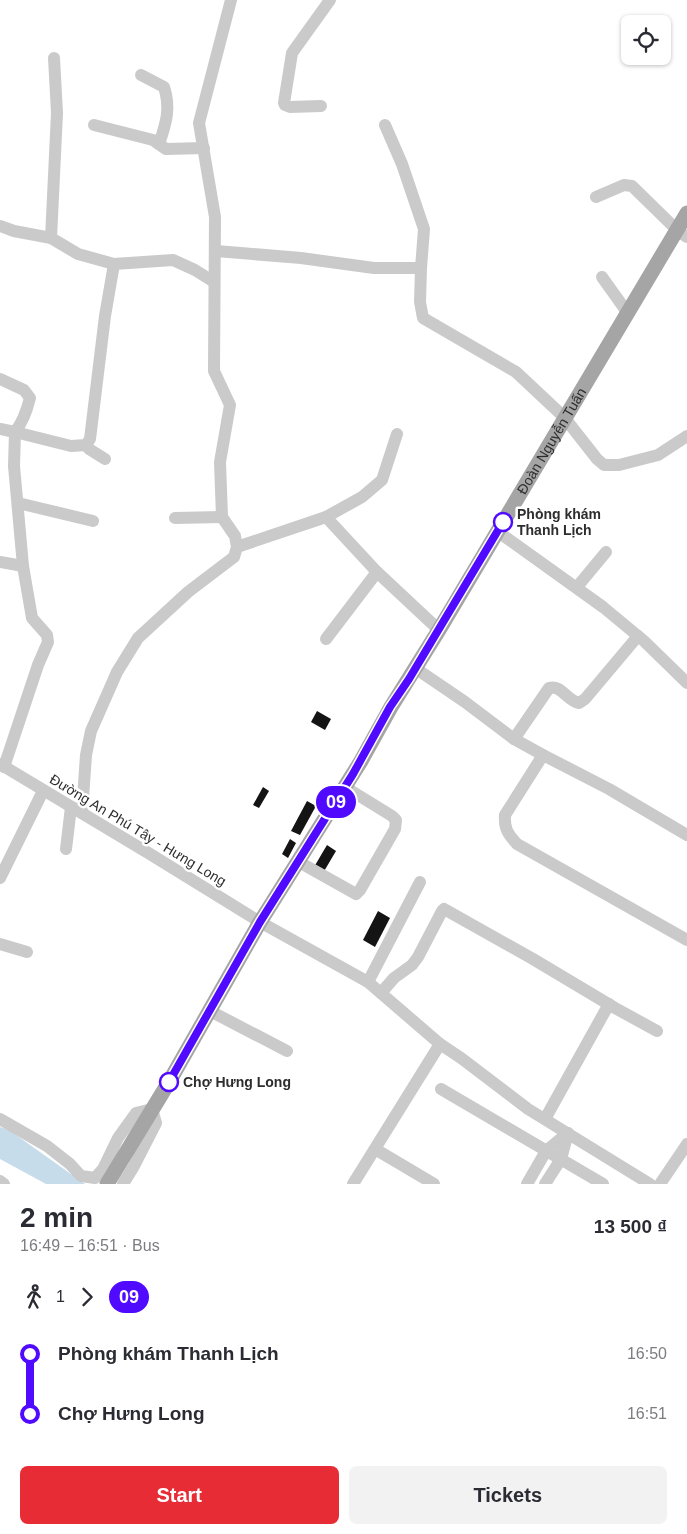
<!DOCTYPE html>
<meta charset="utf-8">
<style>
:root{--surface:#fff;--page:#f2f2f3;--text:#2b2b33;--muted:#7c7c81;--accent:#e72c36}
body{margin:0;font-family:Helvetica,sans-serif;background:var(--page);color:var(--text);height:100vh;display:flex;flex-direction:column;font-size:19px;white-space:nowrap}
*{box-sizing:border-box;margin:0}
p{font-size:16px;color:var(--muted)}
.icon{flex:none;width:28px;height:28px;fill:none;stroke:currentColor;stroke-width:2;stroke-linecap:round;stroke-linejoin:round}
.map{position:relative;height:1184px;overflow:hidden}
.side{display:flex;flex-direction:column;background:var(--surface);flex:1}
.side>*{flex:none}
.badge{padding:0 10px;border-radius:16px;font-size:18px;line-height:32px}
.buttons{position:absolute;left:621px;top:15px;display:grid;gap:10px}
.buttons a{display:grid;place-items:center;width:50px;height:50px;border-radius:8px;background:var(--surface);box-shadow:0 1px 4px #0004;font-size:25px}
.map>.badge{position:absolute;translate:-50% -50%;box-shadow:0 0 0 2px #fff}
.legs{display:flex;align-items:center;gap:8px;height:55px;padding:0 20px;font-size:16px}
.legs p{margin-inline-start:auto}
.summary{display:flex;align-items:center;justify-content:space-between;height:85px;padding:0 20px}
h1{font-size:28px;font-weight:700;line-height:38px}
.cta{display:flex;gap:10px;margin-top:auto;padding:10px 20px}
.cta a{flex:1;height:58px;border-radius:8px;background:var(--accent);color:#fff;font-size:20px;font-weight:700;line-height:58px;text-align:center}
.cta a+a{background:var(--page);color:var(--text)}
ul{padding:0 20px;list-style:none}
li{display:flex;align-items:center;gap:18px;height:60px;font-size:19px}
li i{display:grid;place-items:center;width:8px;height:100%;margin:0 6px;background:currentColor}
li i::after{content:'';width:12px;height:12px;margin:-6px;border:4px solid;border-radius:50%;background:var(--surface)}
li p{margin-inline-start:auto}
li:first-child i{background:linear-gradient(#0000 50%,currentColor 0)}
li:last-child i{background:linear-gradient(currentColor 50%,#0000 0)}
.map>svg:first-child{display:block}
.water{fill:#c6dceb}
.building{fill:#141414}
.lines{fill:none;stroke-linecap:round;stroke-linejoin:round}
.minor{stroke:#cacaca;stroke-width:12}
.major{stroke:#a5a5a5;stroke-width:15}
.line-1-casing{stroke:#fff;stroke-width:11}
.line-1{stroke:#4f0aff;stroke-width:8}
.stop-1-dot{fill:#fff;stroke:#4f0aff;stroke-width:2.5}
.labels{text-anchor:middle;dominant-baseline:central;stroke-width:5;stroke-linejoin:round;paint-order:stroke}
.street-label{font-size:14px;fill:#2d2d2d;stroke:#fff}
.stop-label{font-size:14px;font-weight:bold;fill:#2d2d2d;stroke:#fff;text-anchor:start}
</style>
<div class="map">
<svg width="687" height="1184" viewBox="0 0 687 1184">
<rect width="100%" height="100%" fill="#fff"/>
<path class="water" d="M 0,1127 L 9,1130 L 85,1184 L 46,1184 L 0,1159 Z"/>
<g class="building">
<path d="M 317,711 L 331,719 L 325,730 L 311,722 Z"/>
<path d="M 263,787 L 269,791 L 259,808 L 253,805 Z"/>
<path d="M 307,801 L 316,806 L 300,835 L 291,831 Z"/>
<path d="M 290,839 L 296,843 L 288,858 L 282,854 Z"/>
<path d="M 327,845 L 336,851 L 323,873 L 314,867 Z"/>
<path d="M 378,911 L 390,918 L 375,947 L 363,940 Z"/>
</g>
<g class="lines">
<g class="minor">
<path d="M 141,75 L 164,87 C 171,108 166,124 159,144"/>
<path d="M 321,106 L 290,107 L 285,105 L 284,103 L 292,53 L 330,0"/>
<path d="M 94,125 L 153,140 L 166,149 L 204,148"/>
<path d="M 596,197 L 624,185 L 632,186 L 677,230 L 687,237"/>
<path d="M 0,226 L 14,231 L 51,238 L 78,254 L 114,264"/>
<path d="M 51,238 L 57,113 L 54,58"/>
<path d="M 216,251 L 301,258 L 374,268 L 421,268 L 424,229 L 402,164 L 385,125"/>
<path d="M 421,268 L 420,302 L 423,318 L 516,372 L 564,417 L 597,459 L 604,465 L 619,465 L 658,455 L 687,436"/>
<path d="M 602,277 L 627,312"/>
<path d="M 0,379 L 24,390 L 30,398 C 27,410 23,422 15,432 L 71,446 L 86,445 L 90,439 L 105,316 L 114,264 L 173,260 L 195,270 L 214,282"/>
<path d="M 0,429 L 15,432 L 14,466 L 23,566 L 32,618 L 47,635 L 48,642 L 38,665 L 4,767"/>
<path d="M 86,445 L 89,449 L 105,459"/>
<path d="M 18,503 L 93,521"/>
<path d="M 326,517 L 362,497 L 382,480 L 397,434"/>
<path d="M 175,518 L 222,517"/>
<path d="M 497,531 L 603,607 L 644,641 L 687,683"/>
<path d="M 237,547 L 326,517 L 377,572 L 439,630"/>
<path d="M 0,562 L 23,566"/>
<path d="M 577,587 L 606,552"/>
<path d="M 326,639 L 377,572"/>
<path d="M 415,668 L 465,702 L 514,739 L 543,755"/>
<path d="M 514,739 L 549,688 C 561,684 567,701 579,703 L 585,699 L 638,636"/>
<path d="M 0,764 L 150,854 L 260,922 L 368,982 L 440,1044 L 461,1058 L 528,1109 L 650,1184"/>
<path d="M 82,813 L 86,755 L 91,731 L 117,672 L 138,638 L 188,592 L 234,557 L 237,547 L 235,536 L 222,517 L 220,462 L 230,405 L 214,371 L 215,217 L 199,123 L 231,0"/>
<path d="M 687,835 L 609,789 L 543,755 L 505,815 C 504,829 508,834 517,844 L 687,940"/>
<path d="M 66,849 L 71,807"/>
<path d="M 299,862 L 356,894 L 360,890 L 395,829 L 396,820 L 392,816 L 345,787"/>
<path d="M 0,878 L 43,791"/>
<path d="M 0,944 L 27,952"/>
<path d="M 368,982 L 420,882"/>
<path d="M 381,993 L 394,978 L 412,965 L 418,957 L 442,911 L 444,909 L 533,959 L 615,1008 L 657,1031"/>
<path d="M 210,1011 L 287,1051"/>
<path d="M 441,1089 L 603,1184"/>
<path d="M 0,1119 L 47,1146 L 70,1164 L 81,1176 L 95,1178 L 103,1169 L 118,1138 L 136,1113 L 152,1109 L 156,1123 L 134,1166 L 123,1184"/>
<path d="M 545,1119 L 609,1004"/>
<path d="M 375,1149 L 434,1184"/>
<path d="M 0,1181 L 4,1184"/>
<path d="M 353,1184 L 440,1044"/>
<path d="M 527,1184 L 546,1151 L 568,1133"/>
<path d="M 545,1184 L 561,1159 L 568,1133"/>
<path d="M 660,1184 L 687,1144"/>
</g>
<path class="major" id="s1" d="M 107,1184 L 169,1082 L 260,922 L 361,761 L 391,707 L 439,630 L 687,213"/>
</g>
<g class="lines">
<g class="line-1-casing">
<path id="line-1" d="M 169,1082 L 260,922 L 353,774 L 390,707 L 409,679 L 503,522"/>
</g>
<use href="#line-1" class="line-1"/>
</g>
<g class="stop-1-dot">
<circle cx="503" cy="522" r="9"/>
<circle cx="169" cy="1082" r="9"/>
</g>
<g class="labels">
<g class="street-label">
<text stroke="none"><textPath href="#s1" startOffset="866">Đoàn Nguyễn Tuấn</textPath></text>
<text transform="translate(138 830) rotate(31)">Đường An Phú Tây - Hưng Long</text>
</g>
<g class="stop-label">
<text x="517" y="514">Phòng khám<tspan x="517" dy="16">Thanh Lịch</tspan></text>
<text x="183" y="1082">Chợ Hưng Long</text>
</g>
</g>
</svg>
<div class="buttons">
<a><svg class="icon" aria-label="locate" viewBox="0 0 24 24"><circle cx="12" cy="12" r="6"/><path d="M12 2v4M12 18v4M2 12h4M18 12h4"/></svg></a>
</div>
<b class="badge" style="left:336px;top:802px;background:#4f0aff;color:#fff">09</b>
</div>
<section class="side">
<div class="summary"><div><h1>2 min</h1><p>16:49 – 16:51 · Bus</p></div><b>13 500 ₫</b></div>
<div class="legs"><svg class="icon" aria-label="walk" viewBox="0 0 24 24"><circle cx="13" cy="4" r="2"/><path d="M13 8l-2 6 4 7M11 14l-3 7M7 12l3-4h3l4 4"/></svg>1<svg class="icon" aria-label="forward" viewBox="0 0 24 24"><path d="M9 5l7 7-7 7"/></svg><b class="badge" style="background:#4f0aff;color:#fff">09</b></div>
<ul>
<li><i style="color:#4f0aff"></i><b>Phòng khám Thanh Lịch</b><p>16:50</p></li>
<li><i style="color:#4f0aff"></i><b>Chợ Hưng Long</b><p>16:51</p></li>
</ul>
<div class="cta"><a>Start</a><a>Tickets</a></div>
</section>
